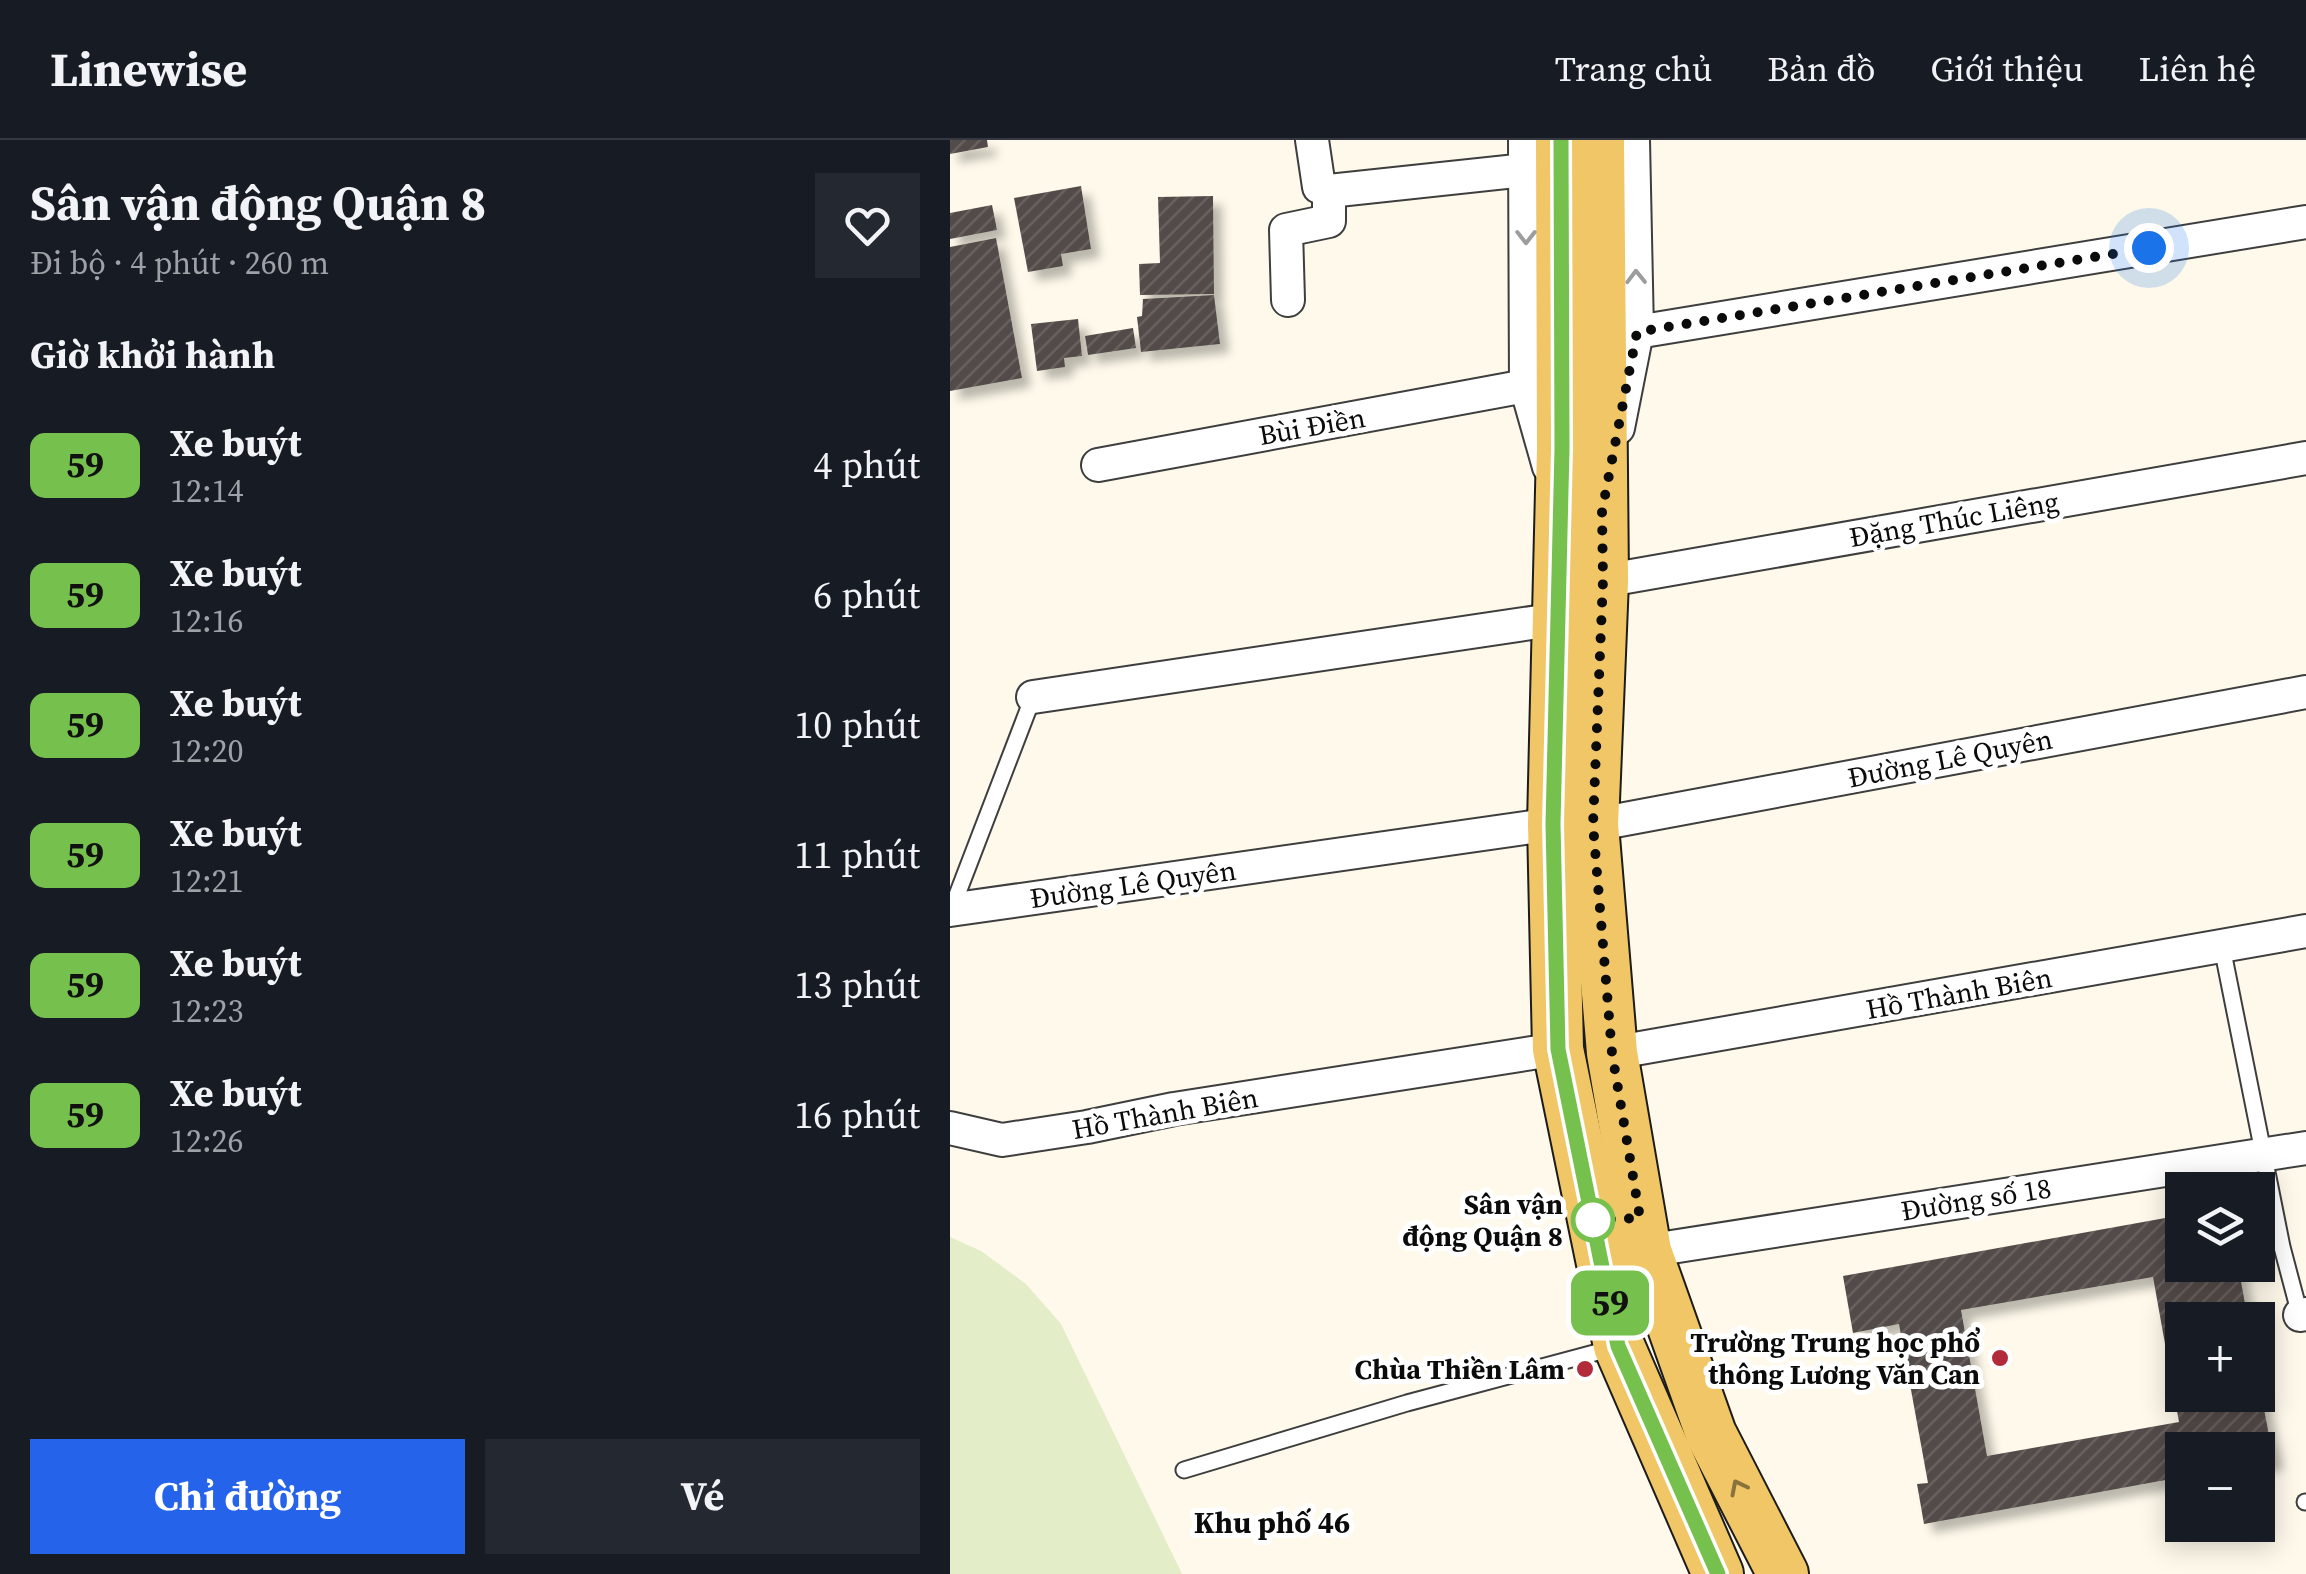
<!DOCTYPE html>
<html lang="vi">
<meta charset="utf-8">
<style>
:root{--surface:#171b24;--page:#242831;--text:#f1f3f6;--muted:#9ea1a6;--line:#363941;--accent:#2563eb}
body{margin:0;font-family:"Source Serif 4",serif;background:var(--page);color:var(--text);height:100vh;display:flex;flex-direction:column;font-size:38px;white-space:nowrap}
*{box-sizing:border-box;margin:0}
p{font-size:32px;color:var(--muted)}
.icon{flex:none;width:55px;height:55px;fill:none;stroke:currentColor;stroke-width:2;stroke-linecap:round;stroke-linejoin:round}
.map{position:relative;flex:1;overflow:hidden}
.sheet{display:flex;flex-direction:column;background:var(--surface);width:950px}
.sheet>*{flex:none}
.badge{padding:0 20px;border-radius:15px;font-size:35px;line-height:65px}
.buttons{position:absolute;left:1215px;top:1032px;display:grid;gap:20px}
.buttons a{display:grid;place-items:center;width:110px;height:110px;border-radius:0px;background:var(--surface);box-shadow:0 5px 25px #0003;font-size:50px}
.you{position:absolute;width:50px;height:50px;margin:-25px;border:8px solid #fff;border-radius:50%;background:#1a73e8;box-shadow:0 0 0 15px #1a73e833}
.map>.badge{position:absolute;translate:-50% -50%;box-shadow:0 0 0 5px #fff}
h2{padding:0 30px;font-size:38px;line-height:90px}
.round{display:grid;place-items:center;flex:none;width:105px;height:105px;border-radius:0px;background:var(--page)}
.overview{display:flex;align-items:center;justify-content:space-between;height:170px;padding:0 30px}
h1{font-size:48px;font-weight:700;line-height:75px}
.cta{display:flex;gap:20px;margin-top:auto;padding:20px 30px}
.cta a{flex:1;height:115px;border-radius:0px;background:var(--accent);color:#fff;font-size:40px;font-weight:700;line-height:115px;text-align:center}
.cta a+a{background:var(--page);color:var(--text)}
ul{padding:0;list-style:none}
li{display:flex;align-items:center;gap:30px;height:130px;padding:0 30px}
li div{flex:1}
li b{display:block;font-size:38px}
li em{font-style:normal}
li .badge{min-width:110px;font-weight:700;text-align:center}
header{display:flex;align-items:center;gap:60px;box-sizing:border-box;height:140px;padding:0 50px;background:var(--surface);border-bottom:2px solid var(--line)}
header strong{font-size:48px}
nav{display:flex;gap:55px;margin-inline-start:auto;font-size:35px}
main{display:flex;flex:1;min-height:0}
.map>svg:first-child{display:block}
.pitch{fill:#e3edc8}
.building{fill:url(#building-hatch);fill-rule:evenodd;filter:url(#shadow)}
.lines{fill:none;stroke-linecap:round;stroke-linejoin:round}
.service-casing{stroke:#3e3e3e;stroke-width:19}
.minor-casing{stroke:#3e3e3e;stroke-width:36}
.primary-casing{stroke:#1c1c1c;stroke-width:54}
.service{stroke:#fff;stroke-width:15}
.minor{stroke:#fff;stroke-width:32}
.primary{stroke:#f1c667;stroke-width:50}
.oneway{stroke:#9d9d9d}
.oneway2{stroke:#8a723e}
.line-casing{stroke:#fff;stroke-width:22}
.line{stroke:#76c04d;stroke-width:15}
.walk{stroke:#0b0b0b;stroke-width:10;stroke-dasharray:0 18}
.stop-dot{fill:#fff;stroke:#76c04d;stroke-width:5}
.poi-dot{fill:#b32b3b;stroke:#fff;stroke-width:4}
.labels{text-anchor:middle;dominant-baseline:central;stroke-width:10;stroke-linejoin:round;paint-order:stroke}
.street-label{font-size:28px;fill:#0b0b0b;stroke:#fff}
.stop-label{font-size:28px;font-weight:bold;fill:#0b0b0b;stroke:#fff;text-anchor:end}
.poi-label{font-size:28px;font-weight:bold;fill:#0b0b0b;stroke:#fff;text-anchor:end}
.neighbourhood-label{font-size:30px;font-weight:bold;fill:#0b0b0b;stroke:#fff}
</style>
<header>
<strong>Linewise</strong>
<nav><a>Trang chủ</a><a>Bản đồ</a><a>Giới thiệu</a><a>Liên hệ</a></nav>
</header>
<main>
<section class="sheet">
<div class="overview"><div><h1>Sân vận động Quận 8</h1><p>Đi bộ · 4 phút · 260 m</p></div><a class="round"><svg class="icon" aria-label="heart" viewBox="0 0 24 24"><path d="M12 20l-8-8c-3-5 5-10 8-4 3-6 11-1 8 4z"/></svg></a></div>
<h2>Giờ khởi hành</h2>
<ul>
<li><span class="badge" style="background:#76c04d;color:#111">59</span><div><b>Xe buýt</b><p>12:14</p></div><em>4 phút</em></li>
<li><span class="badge" style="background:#76c04d;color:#111">59</span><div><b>Xe buýt</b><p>12:16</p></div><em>6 phút</em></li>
<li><span class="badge" style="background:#76c04d;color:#111">59</span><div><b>Xe buýt</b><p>12:20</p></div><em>10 phút</em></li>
<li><span class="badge" style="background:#76c04d;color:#111">59</span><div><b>Xe buýt</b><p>12:21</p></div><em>11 phút</em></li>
<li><span class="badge" style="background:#76c04d;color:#111">59</span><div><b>Xe buýt</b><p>12:23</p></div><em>13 phút</em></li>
<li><span class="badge" style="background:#76c04d;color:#111">59</span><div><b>Xe buýt</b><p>12:26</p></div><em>16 phút</em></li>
</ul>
<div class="cta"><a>Chỉ đường</a><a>Vé</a></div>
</section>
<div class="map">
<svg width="1356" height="1434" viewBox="0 0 1356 1434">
<defs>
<pattern id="building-hatch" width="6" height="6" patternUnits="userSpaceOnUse" patternTransform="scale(2.5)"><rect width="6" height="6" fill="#534c48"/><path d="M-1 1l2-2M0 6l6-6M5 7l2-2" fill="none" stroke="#67615e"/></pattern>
<filter id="shadow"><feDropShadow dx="9" dy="9" stdDeviation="5" flood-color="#0004"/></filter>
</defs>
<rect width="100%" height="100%" fill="#fef9ea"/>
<path class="pitch" d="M 0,1097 L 31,1111 L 76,1144 L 111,1184 L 232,1434 L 0,1434 Z"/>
<g class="building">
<path d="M 0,0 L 37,0 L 38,7 L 0,14 Z"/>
<path d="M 131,46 L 141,109 L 111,114 L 113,126 L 78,132 L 64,58 Z"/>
<path d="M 263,56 L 264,154 L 190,155 L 189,124 L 210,123 L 208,57 Z"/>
<path d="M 42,65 L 47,90 L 0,99 L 0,73 Z"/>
<path d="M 46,98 L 72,238 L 0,251 L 0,107 Z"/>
<path d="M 264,155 L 270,204 L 191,212 L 187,177 L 192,176 L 193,159 Z"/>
<path d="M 128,179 L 132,216 L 114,218 L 115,227 L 87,231 L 81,184 Z"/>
<path d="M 183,188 L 186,208 L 138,215 L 135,196 Z"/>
<path d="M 1232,1075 L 1232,1125 L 1288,1125 L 1298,1180 L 1232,1180 L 1232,1255 L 1308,1255 L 1308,1243 L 1309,1243 L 1324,1321 L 1308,1324 L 1308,1310 L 1232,1310 L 1232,1337 L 974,1384 L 967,1344 L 978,1343 L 949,1184 L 903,1193 L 893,1136 ZM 1203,1137 L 1229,1282 L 1037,1316 L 1011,1170 Z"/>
</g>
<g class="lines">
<g class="service-casing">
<g id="service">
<path d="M 2,768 L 83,557"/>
<path d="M 1272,807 L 1332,1107 L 1350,1175"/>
<path d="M 234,1330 L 457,1263 L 663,1208"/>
<path d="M 1355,1362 L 1356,1362"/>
</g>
</g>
<g class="minor-casing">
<g id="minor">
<path d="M 362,0 L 369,47 L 379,51"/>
<path d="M 575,0 L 576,246 L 599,327"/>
<path d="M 379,51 L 576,30"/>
<path d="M 338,160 L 336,90 L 379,81 L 379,51"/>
<path d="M 687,192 L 1356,82"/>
<path d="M 668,288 L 687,192 L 683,0"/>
<path d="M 148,325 L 576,246"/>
<path d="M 653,441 L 1356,318"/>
<path d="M 83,557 L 608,479"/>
<path d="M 643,685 L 1356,552"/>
<path d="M 0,770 L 603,684"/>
<path d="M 662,913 L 1356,791"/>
<path d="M 0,988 L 52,1000 L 137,987 L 224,969 L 608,909"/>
<path d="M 696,1111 L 1356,1008"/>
<path d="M 1350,1175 L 1356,1174"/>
</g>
</g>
<g class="primary-casing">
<g id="primary">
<path d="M 611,0 L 612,309 L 603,684 L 608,909 L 669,1206 L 768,1434"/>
<path d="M 649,0 L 653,441 L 643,685 L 662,913 L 696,1111 L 761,1294 L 833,1434"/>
</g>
</g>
<use href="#service" class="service"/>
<use href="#minor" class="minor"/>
<use href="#primary" class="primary"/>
</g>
<defs><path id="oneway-chevron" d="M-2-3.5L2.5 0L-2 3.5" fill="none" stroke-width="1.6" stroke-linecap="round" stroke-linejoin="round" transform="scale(2.5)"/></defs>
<g class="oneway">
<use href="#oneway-chevron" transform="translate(576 97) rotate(90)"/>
<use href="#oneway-chevron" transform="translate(686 137) rotate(-91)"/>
</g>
<use class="oneway2" href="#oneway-chevron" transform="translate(788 1347) rotate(-117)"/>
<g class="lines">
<g class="line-casing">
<path id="line" d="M 611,0 L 612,309 L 603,684 L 608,909 L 668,1206 L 768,1434"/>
</g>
<use href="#line" class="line"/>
<path class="walk" d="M 643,1080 L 690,1078 L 662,913 L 643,685 L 653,440 L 652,371 L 687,192 L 1199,108"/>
</g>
<circle class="stop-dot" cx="643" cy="1080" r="20"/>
<g class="poi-dot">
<circle cx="1050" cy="1218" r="10"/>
<circle cx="635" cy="1229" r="10"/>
</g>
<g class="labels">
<g class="street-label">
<text transform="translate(362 286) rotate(-10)">Bùi Điền</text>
<text transform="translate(1004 379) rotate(-10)">Đặng Thúc Liêng</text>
<text transform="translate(1000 618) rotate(-11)">Đường Lê Quyên</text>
<text transform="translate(183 744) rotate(-8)">Đường Lê Quyên</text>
<text transform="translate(1009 853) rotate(-10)">Hồ Thành Biên</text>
<text transform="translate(215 973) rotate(-10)">Hồ Thành Biên</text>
<text transform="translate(1026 1059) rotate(-9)">Đường số 18</text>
</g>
<g class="stop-label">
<text x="613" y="1064">Sân vận<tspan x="613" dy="32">động Quận 8</tspan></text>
</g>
<g class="poi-label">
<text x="1030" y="1202">Trường Trung học phổ<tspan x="1030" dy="32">thông Lương Văn Can</tspan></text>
<text x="615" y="1229">Chùa Thiền Lâm</text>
</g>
<g class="neighbourhood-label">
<text x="322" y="1382">Khu phố 46</text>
</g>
</g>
</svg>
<div class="buttons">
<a><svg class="icon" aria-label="layers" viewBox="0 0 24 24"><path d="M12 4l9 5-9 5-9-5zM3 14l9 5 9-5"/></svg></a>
<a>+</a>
<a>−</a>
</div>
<div class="you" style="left:1199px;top:108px"></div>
<b class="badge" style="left:660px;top:1163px;background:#76c04d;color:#111">59</b>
</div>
</main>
